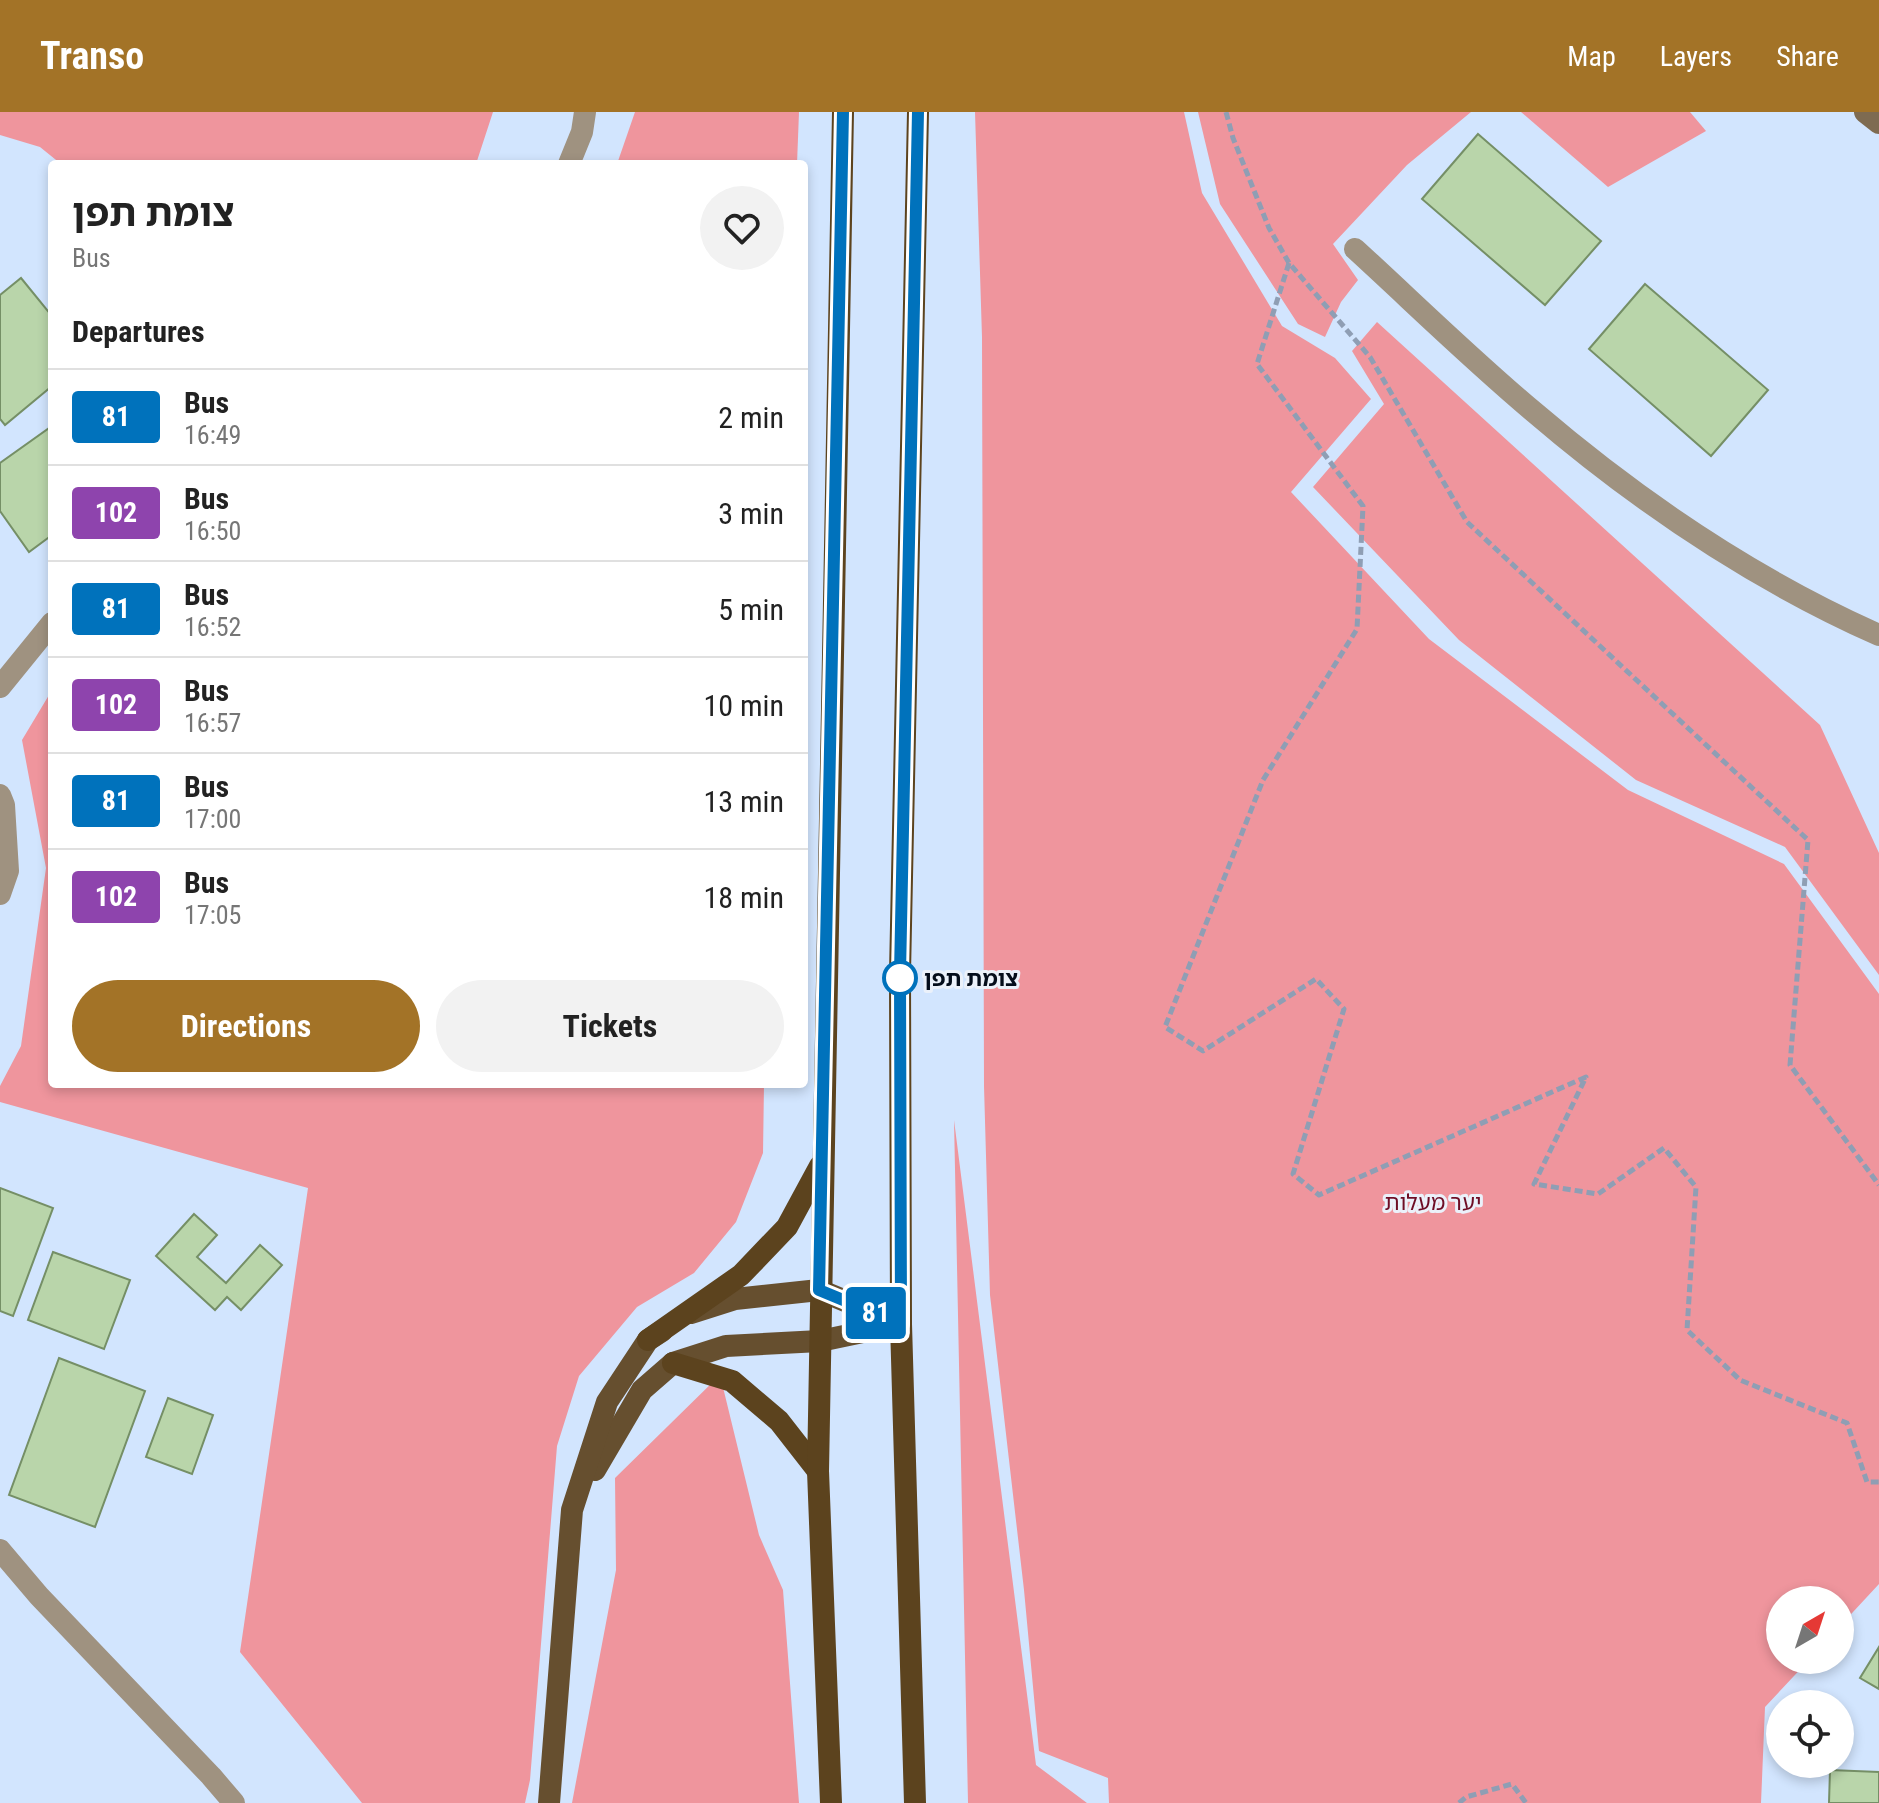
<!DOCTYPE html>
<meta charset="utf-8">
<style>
:root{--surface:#fff;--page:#f2f2f2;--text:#222;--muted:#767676;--line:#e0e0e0;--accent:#a37327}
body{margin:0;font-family:"Roboto Condensed","Noto Sans Hebrew",sans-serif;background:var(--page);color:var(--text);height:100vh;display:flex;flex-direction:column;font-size:30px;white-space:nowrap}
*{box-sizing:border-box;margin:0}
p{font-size:26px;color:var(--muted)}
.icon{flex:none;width:44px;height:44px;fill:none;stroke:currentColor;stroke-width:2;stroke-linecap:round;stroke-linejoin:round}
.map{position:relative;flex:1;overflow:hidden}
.side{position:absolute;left:48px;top:48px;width:760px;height:928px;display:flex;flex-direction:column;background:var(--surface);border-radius:8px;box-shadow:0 4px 12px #0003}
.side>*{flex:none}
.badge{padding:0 16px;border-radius:6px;font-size:28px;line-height:52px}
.needle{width:52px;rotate:39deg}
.fabs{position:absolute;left:1766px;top:1474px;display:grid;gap:16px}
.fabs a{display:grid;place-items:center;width:88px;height:88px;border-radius:50%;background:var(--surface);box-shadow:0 4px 12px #0003;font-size:40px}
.map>.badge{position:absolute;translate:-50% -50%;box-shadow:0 0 0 4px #fff}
h2{padding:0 24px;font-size:30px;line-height:72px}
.round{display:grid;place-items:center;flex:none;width:84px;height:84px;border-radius:42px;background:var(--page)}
.head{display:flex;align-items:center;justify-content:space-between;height:136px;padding:0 24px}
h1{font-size:38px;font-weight:700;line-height:60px}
.action{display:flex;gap:16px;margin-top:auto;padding:16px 24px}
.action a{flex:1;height:92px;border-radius:48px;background:var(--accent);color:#fff;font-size:32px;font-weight:700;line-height:92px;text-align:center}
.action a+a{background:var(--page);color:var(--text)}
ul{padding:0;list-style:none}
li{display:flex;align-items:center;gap:24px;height:96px;padding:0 24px;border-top:2px solid var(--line)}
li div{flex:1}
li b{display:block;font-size:30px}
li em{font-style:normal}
li .badge{min-width:88px;font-weight:700;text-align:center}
header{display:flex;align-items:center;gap:48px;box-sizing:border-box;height:112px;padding:0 40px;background:var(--accent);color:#fff}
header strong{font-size:38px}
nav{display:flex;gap:44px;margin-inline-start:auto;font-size:28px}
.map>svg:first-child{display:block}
.green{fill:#ef959d}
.building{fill:#b9d5aa;stroke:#758f66;stroke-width:2}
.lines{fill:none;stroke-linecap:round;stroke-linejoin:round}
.path{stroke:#8f9eb4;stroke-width:5;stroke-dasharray:8 4;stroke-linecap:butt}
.minor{stroke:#9f9280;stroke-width:22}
.tertiary{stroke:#9f9280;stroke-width:22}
.secondary{stroke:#7e6b51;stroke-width:22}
.primary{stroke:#664f2f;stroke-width:22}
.trunk{stroke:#5c431e;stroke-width:22}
.line-casing{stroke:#fff;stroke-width:18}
.line{stroke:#0072bc;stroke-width:12}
.stop-dot{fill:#fff;stroke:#0072bc;stroke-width:4}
.labels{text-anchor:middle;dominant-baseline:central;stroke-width:6;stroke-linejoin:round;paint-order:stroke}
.stop-label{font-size:22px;font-weight:bold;fill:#040d1b;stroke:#ebf1fa;text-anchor:start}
.park-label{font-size:22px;fill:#6e0d25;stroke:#ebf1fa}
</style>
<header>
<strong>Transo</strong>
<nav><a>Map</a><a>Layers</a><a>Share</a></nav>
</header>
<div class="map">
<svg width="1879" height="1691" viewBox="0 0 1879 1691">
<rect width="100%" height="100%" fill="#d2e5fe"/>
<g class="green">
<path d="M 0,0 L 493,0 L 476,52 L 61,52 L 40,35 L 0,23 Z"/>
<path d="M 635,0 L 799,0 L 797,52 L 617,52 Z"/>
<path d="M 975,0 L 1184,0 L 1202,81 L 1282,214 L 1335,246 L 1371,287 L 1291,380 L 1429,527 L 1628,678 L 1784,752 L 1879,882 L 1879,1472 L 1840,1514 L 1840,1488 L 1780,1488 L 1780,1548 L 1809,1548 L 1765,1595 L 1761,1691 L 1109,1691 L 1108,1666 L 1039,1639 L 1024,1478 L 990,1183 L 984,974 L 982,225 Z"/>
<path d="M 1198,0 L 1471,0 L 1407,53 L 1333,132 L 1358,168 L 1341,190 L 1325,225 L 1298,212 L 1220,92 Z"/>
<path d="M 1521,0 L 1690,0 L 1706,19 L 1608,75 Z"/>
<path d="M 1377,210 L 1820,613 L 1879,741 L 1879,863 L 1785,735 L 1636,668 L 1459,528 L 1313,375 L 1384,292 L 1352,239 Z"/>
<path d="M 52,578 L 52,972 L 764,972 L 763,1041 L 736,1110 L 694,1161 L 637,1195 L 579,1264 L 557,1334 L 530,1668 L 525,1691 L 362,1691 L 240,1540 L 308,1076 L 0,990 L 0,974 L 21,934 L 46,756 L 22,628 Z"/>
<path d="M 954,1008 L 1036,1653 L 1087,1691 L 968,1691 Z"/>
<path d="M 720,1263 L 759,1423 L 783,1478 L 799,1691 L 572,1691 L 616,1458 L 615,1366 Z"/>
</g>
<g class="building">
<path d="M 1478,22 L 1601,129 L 1545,193 L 1422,87 Z"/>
<path d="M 21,166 L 52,204 L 52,274 L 5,313 L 0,307 L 0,183 Z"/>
<path d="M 1645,172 L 1768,278 L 1711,344 L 1589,237 Z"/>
<path d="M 52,314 L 52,423 L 29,440 L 0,399 L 0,351 Z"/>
<path d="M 0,1076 L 53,1096 L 13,1204 L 0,1199 Z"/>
<path d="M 194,1102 L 217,1123 L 197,1145 L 226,1171 L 260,1133 L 282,1153 L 241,1198 L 227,1185 L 215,1198 L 156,1144 Z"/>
<path d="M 53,1140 L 130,1168 L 104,1237 L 28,1208 Z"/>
<path d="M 59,1246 L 145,1279 L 95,1415 L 9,1383 Z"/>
<path d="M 168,1286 L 213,1303 L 192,1362 L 146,1345 Z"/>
<path d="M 1879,1535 L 1879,1577 L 1860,1566 Z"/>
<path d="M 1830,1658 L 1879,1660 L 1879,1691 L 1829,1691 Z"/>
</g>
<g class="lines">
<g class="path">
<path d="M 1226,0 L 1233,26 L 1269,116 L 1289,151 L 1370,245 L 1467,410 L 1808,728 L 1790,953 L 1879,1073"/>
<path d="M 1289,151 L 1257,252 L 1363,394 L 1357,517 L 1263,668 L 1165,915 L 1203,939 L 1316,867 L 1344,897 L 1293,1062 L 1319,1083 L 1586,965 L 1534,1072 L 1598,1082 L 1664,1036 L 1696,1075 L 1687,1218 L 1740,1268 L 1847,1311 L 1867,1370 L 1879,1370"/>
<path d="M 1459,1691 L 1466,1685 L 1512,1672 L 1526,1691"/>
</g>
<g class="minor">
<path d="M 1355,137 C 1414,191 1472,248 1534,300 C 1638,389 1753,467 1879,523"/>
<path d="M 0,683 L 4,693 L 8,759 L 0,782"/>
<path d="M 0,1438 L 39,1484 L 211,1664 L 234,1691"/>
</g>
<g class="tertiary">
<path d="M 569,52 L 582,20 L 585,0"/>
<path d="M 0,575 L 52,511"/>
</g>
<path class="secondary" d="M 1865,0 L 1879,11"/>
<g class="primary">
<path d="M 691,1201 L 735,1187 L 819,1178 L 901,1212"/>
<path d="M 595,1358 L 642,1278 L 673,1251 L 726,1234 L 820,1229 L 901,1212"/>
<path d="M 549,1691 L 572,1398 L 607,1290 L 648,1228 L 662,1219"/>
</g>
<g class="trunk">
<path d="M 648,1228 L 741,1163 L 787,1115 L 820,1054"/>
<path d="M 673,1251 L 732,1269 L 779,1309 L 818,1359"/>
<path d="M 831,1691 L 818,1359 L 843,0"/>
<path d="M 915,1691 L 901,1212 L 900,861 L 918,0"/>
</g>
</g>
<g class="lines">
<g class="line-casing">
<path id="line" d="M 843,0 L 819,1178 L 901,1212 L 900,861 L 918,0"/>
</g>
<use href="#line" class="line"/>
</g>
<circle class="stop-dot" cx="900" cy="866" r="16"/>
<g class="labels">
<g class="stop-label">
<text x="924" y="866">צומת תפן</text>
</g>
<g class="park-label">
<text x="1433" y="1090">יער מעלות</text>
</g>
</g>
</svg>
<div class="fabs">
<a><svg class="needle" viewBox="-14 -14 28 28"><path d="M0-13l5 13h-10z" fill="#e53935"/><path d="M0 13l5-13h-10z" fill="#767676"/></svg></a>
<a><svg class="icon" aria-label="locate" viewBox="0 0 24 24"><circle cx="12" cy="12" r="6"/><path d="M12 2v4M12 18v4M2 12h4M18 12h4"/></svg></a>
</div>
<b class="badge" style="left:876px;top:1201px;background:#0072bc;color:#fff">81</b>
<section class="side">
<div class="head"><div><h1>צומת תפן</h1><p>Bus</p></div><a class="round"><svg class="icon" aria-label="heart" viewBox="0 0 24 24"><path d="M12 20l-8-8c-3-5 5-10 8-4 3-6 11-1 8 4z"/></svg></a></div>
<h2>Departures</h2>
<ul>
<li><span class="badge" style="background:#0072bc;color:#fff">81</span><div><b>Bus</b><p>16:49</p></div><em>2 min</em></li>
<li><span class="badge" style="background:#8e44ad;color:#fff">102</span><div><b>Bus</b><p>16:50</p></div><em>3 min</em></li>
<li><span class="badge" style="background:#0072bc;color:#fff">81</span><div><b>Bus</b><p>16:52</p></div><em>5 min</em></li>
<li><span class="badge" style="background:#8e44ad;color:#fff">102</span><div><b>Bus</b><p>16:57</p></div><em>10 min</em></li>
<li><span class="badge" style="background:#0072bc;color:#fff">81</span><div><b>Bus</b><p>17:00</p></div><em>13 min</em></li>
<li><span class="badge" style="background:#8e44ad;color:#fff">102</span><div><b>Bus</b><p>17:05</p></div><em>18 min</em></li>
</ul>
<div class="action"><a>Directions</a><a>Tickets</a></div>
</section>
</div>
